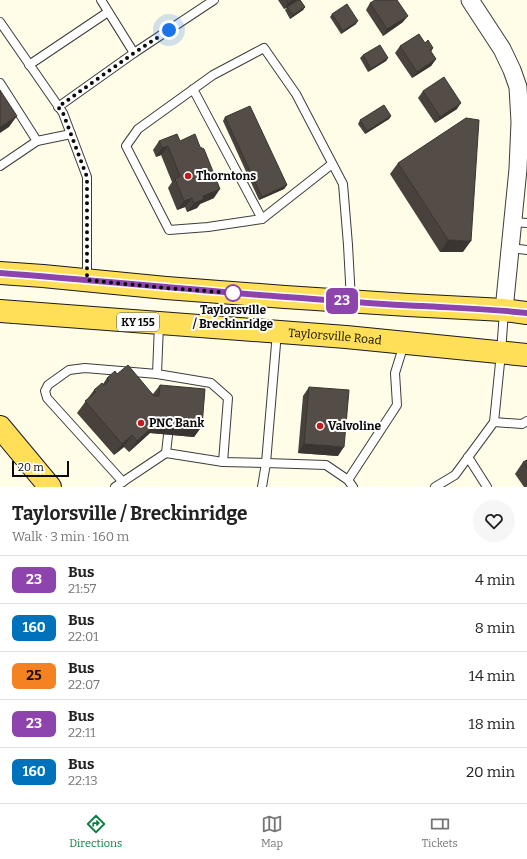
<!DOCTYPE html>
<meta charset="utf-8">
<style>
:root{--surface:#fff;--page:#f6f6f6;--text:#222;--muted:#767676;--line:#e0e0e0;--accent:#0b8043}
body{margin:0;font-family:Bitter,serif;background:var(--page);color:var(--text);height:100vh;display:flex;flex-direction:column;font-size:15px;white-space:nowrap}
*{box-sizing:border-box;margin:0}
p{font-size:13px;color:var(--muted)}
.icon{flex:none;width:22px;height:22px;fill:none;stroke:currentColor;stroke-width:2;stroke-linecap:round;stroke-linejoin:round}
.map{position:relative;height:487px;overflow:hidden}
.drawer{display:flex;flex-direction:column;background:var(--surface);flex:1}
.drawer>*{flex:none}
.badge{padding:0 8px;border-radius:6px;font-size:14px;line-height:26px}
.scale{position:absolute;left:12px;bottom:10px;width:57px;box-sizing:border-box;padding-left:4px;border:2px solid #0a0a0a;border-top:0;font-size:11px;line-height:14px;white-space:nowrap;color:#0a0a0a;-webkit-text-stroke:3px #fff;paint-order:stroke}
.you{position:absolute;width:20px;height:20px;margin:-10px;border:3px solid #fff;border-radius:50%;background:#1a73e8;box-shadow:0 0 0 6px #1a73e833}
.map>.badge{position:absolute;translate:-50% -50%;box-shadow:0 0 0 2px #fff}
.round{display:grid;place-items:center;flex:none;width:42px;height:42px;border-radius:21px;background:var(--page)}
.headline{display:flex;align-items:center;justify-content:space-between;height:68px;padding:0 12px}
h1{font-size:19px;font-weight:700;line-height:30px}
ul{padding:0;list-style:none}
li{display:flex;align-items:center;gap:12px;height:48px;padding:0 12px;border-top:1px solid var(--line)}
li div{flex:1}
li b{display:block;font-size:15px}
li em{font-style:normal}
li .badge{min-width:44px;font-weight:700;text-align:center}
.menu{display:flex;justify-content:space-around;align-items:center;height:56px;border-top:1px solid var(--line);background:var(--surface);font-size:11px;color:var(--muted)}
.menu a{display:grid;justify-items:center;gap:2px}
.menu .on{color:var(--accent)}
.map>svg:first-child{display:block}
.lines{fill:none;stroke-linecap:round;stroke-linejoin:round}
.lane-casing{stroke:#3d3d3d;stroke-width:10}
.street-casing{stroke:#3d3d3d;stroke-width:19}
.primary-casing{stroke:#1b1b1b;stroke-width:24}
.lane{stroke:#fff;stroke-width:8}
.street{stroke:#fff;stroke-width:17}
.primary{stroke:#ffdf58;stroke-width:22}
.wall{fill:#48413c}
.shaded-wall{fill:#3b3531}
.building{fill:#544c46;stroke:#3b3531}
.line-casing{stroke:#fff;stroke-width:9}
.line{stroke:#8e44ad;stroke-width:6}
.walk{stroke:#0a0a0a;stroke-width:4;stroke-dasharray:0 7.2}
.poi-dot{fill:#c11d1c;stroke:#fff;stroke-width:1.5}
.stop-dot{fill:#fff;stroke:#8e44ad;stroke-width:2}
.labels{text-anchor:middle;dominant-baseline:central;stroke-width:4;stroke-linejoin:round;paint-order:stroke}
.shield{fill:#fff;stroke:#545454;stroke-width:1}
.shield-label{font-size:11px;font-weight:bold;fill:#0a0a0a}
.poi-label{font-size:12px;font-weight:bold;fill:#0a0a0a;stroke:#fff;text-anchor:start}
.stop-label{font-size:12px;font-weight:bold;fill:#0a0a0a;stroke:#fff}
.street-label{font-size:12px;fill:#0a0a0a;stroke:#fff}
</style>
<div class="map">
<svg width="527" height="487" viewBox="0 0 527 487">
<rect width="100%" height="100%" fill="#fffce8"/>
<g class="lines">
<g class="lane-casing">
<g id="lane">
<path d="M 101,0 L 134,53"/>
<path d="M 0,22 L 63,113 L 87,177 L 87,280"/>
<path d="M 29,65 L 108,12"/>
<path d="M 0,83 L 37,141"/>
<path d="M 193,89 L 262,219 L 208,227 L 169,230 L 126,146 L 138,129 L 213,75 L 264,48 L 296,94 L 343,184 L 348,245 L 351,300"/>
<path d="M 58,107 L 134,53 L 214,0"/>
<path d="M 0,166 L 37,141 L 71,134"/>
<path d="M 262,219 L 332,164"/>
<path d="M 513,222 L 527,223"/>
<path d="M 511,248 L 527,250"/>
<path d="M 157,374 L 159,324"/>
<path d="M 494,422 L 501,353 L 504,311"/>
<path d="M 166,453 L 223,462 L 266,463 L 277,332"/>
<path d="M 468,457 L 487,487"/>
<path d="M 348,480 L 397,405 L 395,373 L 404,344"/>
<path d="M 123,482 L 47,398 L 45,391 L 48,385 L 69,370 L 85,368 L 157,374 L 211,383 L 228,398 L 223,462"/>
<path d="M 115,487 L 166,453 L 168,435"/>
<path d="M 262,487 L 266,463 L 326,465 L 348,480 L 353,487"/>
<path d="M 435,487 L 455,475 L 494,422 L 522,424 L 527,421"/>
</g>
</g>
<g class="street-casing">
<path id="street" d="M 470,0 L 502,49 L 512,70 L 518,87 L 520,122 L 518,169 L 504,310"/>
</g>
<g class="primary-casing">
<g id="primary">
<path d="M 0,273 L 43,276 L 166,288 L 285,297 L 408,305 L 504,310 L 527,313"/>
<path id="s1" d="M 0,311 L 346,337 L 527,355"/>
<path d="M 0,427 L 50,487"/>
</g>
</g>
<use href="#lane" class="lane"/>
<use href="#street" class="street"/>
<use href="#primary" class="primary"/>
</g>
<g class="wall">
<path d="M 278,0 L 300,0 L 305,7 L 303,10 L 290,19 L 285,10 L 287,8 L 284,9 Z"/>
<path d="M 370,3 L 403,22 L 383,36 L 366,10 Z"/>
<path d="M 332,14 L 356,24 L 341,34 L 330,17 Z"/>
<path d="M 425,43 L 433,48 L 431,52 L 436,59 L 431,66 L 412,78 L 395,53 L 400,46 Z"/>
<path d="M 363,55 L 388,58 L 386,61 L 368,72 L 360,58 Z"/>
<path d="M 423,91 L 457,109 L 435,123 L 418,98 Z"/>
<path d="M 391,116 L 389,119 L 365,134 L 358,124 L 360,120 Z"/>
<path d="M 225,117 L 287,185 L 284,189 L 259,200 L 223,121 Z"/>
<path d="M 159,141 L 180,141 L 214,198 L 200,204 L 197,208 L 187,212 L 185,207 L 177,210 L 168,188 L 172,182 L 161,155 L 156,157 L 153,150 Z"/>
<path d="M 398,163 L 463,252 L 440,252 L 390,174 Z"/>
<path d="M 117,374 L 153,394 L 160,385 L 202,426 L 194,437 L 150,433 L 129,452 L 124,447 L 114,455 L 77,413 L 94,390 L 103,384 L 107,378 Z"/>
<path d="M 309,387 L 338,456 L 298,453 L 303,396 Z"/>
<path d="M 527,460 L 527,487 L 524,487 L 515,474 L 523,462 Z"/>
</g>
<g class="shaded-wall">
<path d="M 293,0 L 298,0 L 284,9 L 288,3 Z"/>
<path d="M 305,7 L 303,10 L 290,19 L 293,15 Z"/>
<path d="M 408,16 L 403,22 L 383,36 L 387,29 Z"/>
<path d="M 358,21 L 356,24 L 341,34 L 343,31 Z"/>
<path d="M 388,58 L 386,61 L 368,72 L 371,69 Z"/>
<path d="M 436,59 L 431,66 L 412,78 L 417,72 Z"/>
<path d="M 461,103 L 457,109 L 435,123 L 440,117 Z"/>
<path d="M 17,116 L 9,127 L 0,133 L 0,127 Z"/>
<path d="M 391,116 L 389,119 L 365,134 L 367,131 Z"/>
<path d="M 168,146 L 161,155 L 156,157 L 162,148 Z"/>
<path d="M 287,185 L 284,189 L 259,200 L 262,197 Z"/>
<path d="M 220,189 L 214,198 L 200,204 L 197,208 L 187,212 L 194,203 L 203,196 Z"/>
<path d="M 192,198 L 185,207 L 177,210 L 184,201 Z"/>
<path d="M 448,240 L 471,241 L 463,252 L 440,252 Z"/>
<path d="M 156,422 L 202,426 L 194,437 L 150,433 L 129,452 L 137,441 Z"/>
<path d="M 132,435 L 124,447 L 114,455 L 122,444 Z"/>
<path d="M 304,444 L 344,447 L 338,456 L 298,453 Z"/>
</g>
<g class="building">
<path d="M 287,0 L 293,0 L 288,3 Z"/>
<path d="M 298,0 L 300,0 L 305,7 L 293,15 L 287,7 Z"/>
<path d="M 375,0 L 397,0 L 408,16 L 387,29 L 370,3 Z"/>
<path d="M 347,4 L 358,21 L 343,31 L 332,14 Z"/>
<path d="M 419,34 L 425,43 L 428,40 L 433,48 L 430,50 L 436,59 L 417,72 L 400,46 Z"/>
<path d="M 380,45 L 388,58 L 371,69 L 363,55 Z"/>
<path d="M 444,77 L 461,103 L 440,117 L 423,91 Z"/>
<path d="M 0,90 L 17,116 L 0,127 Z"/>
<path d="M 384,105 L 391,116 L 367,131 L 360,120 Z"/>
<path d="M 250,106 L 287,185 L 262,197 L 225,117 Z"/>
<path d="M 466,118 L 479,120 L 471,241 L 448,240 L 398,163 Z"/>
<path d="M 177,134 L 180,141 L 195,134 L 200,147 L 204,149 L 220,189 L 203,196 L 204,199 L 194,203 L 192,198 L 184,201 L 175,179 L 180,176 L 168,146 L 162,148 L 159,141 Z"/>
<path d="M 128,365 L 154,396 L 159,396 L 160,385 L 205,389 L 202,426 L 156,422 L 157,423 L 137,441 L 132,435 L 122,444 L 85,401 L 96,392 L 94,390 L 102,383 L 104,385 L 109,381 L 107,378 L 115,371 L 117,374 Z"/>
<path d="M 309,387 L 349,390 L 344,447 L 304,444 Z"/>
<path d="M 527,460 L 527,468 L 523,462 Z"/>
</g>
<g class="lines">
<g class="line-casing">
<path id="line" d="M 0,273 C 95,280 190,290 286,297 C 331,300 376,304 422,306 C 457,308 492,309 527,313"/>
</g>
<use href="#line" class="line"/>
<path class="walk" d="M 169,30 L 134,53 L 58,107 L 63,113 L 87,177 L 87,280 L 166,288 L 233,293"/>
</g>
<g class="poi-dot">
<circle cx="188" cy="176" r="4"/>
<circle cx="141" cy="423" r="4"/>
<circle cx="320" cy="426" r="4"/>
</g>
<circle class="stop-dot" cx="233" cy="293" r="8"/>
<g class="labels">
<rect class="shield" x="117" y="313" width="42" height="18" rx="3"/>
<g class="shield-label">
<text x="138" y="322">KY 155</text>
</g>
<g class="poi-label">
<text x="196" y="176">Thorntons</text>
<text x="149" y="423">PNC Bank</text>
<text x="328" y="426">Valvoline</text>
</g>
<g class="stop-label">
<text x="233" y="310">Taylorsville<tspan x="233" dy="14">/ Breckinridge</tspan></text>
</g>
<g class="street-label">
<text stroke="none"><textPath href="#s1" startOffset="336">Taylorsville Road</textPath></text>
</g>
</g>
</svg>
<div class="scale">20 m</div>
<div class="you" style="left:169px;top:30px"></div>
<b class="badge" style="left:342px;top:301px;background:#8e44ad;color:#fff">23</b>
</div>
<section class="drawer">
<div class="headline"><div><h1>Taylorsville / Breckinridge</h1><p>Walk · 3 min · 160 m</p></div><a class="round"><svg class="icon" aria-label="heart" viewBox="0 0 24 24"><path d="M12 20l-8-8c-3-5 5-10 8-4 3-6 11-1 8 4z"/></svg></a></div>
<ul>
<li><span class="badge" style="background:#8e44ad;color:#fff">23</span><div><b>Bus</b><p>21:57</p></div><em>4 min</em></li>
<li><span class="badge" style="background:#0072bc;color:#fff">160</span><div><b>Bus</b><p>22:01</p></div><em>8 min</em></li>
<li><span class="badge" style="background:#f58220;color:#111">25</span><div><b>Bus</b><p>22:07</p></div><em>14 min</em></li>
<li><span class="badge" style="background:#8e44ad;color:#fff">23</span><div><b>Bus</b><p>22:11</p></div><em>18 min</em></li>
<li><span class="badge" style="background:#0072bc;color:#fff">160</span><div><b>Bus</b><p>22:13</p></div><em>20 min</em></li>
</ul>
</section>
<nav class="menu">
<a class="on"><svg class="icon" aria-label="directions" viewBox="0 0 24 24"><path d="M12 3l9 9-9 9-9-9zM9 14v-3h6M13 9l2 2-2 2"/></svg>Directions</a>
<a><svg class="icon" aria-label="map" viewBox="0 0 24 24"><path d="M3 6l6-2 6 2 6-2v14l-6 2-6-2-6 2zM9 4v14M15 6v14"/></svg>Map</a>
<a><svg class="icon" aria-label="tickets" viewBox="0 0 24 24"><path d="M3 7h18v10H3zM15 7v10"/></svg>Tickets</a>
</nav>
